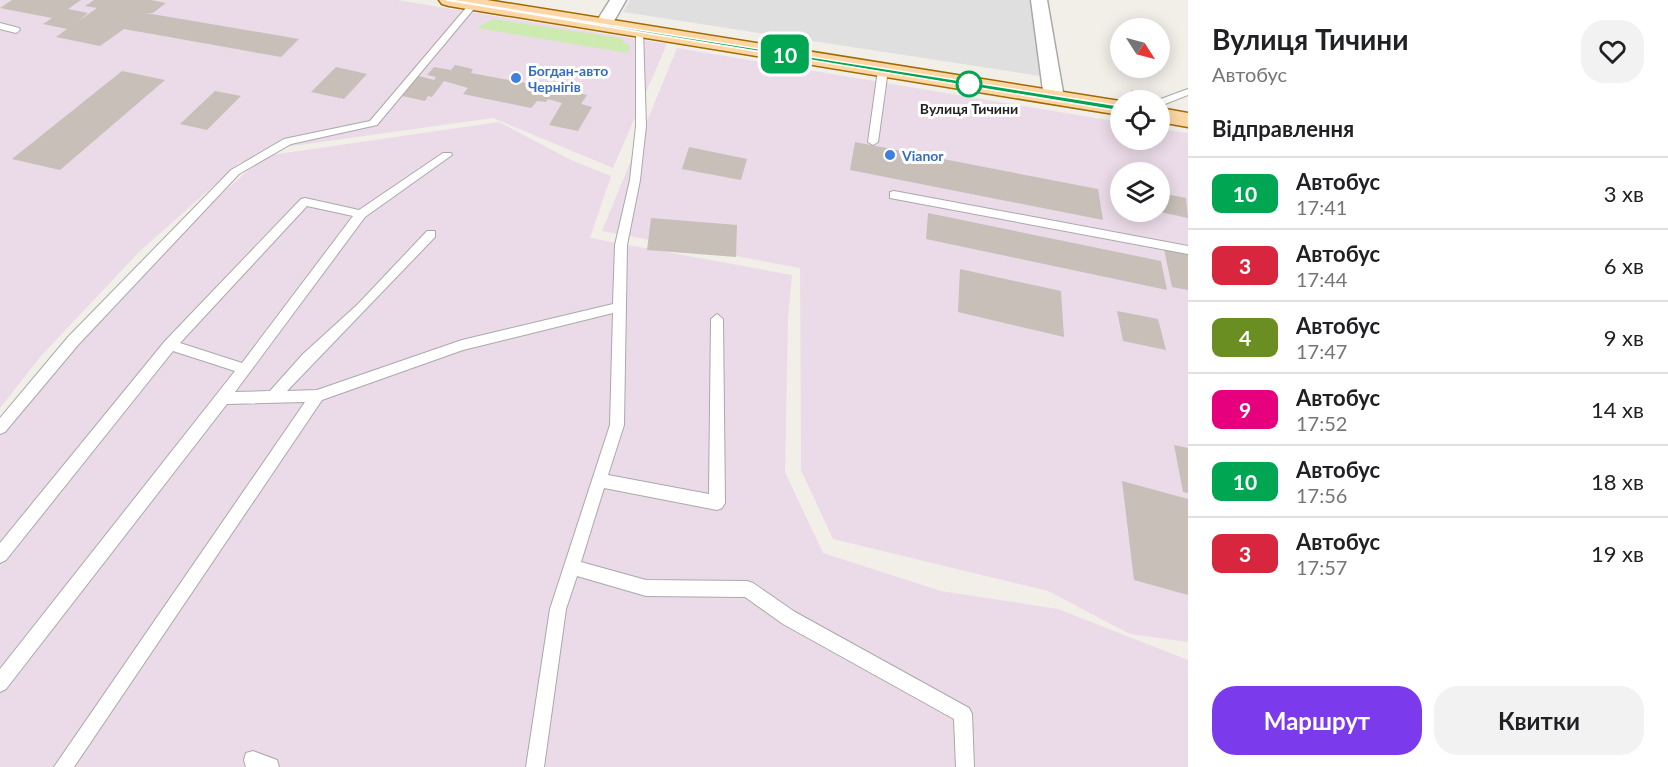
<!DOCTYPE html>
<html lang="uk">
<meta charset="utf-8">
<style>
:root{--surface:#fff;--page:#f2f2f2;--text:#202124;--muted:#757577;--line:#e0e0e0;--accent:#7c3aed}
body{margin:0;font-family:Lato,sans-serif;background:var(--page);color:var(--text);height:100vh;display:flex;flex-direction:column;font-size:22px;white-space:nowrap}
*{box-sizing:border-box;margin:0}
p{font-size:20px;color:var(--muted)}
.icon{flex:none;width:33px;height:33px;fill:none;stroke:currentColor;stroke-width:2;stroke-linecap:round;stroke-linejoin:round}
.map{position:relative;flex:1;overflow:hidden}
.panel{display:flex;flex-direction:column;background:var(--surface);width:480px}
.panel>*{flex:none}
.badge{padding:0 12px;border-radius:9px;font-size:21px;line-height:39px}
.needle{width:39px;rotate:126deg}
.buttons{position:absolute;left:1110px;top:18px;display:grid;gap:12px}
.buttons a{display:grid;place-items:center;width:60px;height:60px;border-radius:50%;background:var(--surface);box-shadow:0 3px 15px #0003;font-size:30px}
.map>.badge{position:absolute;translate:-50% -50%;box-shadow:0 0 0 3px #fff}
h2{padding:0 24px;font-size:22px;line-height:54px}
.round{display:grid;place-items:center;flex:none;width:63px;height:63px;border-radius:24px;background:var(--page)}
.overview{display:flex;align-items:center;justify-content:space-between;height:102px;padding:0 24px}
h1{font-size:28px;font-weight:700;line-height:45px}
.button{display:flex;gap:12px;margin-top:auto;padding:12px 24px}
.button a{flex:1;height:69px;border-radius:24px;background:var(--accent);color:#fff;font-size:24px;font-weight:700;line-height:69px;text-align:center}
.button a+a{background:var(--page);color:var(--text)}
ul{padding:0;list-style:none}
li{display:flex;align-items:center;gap:18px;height:72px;padding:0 24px;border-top:2px solid var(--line)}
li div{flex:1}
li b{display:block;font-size:22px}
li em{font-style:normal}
li .badge{min-width:66px;font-weight:700;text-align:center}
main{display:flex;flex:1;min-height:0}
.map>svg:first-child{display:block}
.residential{fill:#e0dfdf}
.industrial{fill:#ebdbe8;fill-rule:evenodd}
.grass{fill:#cdebb0}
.building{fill:#c7bfb8}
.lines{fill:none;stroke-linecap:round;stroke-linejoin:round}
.service-casing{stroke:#a9a9a9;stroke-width:2}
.minor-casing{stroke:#a9a9a9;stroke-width:3}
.primary-casing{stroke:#a06b00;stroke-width:3}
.path{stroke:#fa8072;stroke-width:3;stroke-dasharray:2 2;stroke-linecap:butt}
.service{fill:#fff;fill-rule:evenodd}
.minor{fill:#fff;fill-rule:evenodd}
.primary{fill:#fcd6a4;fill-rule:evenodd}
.line{fill:#00a651;stroke:#fff;stroke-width:1.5}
.shop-dot{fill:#3f7fe0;stroke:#fff;stroke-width:2}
.stop-dot{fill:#fff;stroke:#00a651;stroke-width:3}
.labels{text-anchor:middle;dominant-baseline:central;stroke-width:6;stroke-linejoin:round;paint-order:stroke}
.far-shop-label{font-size:14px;font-weight:bold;fill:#366cbe;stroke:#fff;text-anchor:start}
.far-stop-label{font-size:14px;font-weight:bold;fill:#222;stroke:#fff}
</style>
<main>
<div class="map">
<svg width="1188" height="767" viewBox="0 0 1188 767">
<rect width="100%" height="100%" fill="#f2efe9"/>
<path class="residential" d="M 630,0 L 1030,0 L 1040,76 L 623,12 Z"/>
<g class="industrial">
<path d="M 0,0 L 397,0 L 667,44 L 613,168 L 493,118 L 285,147 L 239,163 L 139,252 L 41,356 L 0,408 Z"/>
<path d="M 677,48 L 1120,122 L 1120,140 L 1160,140 L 1160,129 L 1188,133 L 1188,642 L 1130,634 L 1048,591 L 833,539 L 801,470 L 800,268 L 602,231 ZM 1120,172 L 1160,172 L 1160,212 L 1120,212 Z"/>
<path d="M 499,122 L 571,160 L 611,176 L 590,238 L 792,275 L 788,319 L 785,472 L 823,553 L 941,591 L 1058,609 L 1188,660 L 1188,767 L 0,767 L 0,431 L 187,225 L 264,156 Z"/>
</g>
<path class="grass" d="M 493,19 L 619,38 L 630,46 L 628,53 L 477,28 Z"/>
<g class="building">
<path d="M 12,0 L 81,0 L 68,9 L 88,13 L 77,22 L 97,8 L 85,6 L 94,0 L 151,0 L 166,3 L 153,13 L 146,13 L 299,39 L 281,57 L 124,29 L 100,46 L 56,37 L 67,29 L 43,24 L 52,18 L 0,8 Z"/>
<path d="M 455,65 L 473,69 L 471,73 L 542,86 L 543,84 L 553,86 L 555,83 L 572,86 L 569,91 L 587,95 L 581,104 L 592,107 L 578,131 L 549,125 L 562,103 L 548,99 L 546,102 L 537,101 L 531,108 L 463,94 L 468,88 L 444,81 L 432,97 L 428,96 L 425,101 L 402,96 L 419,76 L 434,80 L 436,77 L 427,75 L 434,67 L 451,70 Z"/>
<path d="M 336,67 L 367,74 L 344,99 L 311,92 Z"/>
<path d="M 122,71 L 165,80 L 60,170 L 12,159 Z"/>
<path d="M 215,91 L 241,96 L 207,130 L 180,124 Z"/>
<path d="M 855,142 L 1098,189 L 1103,220 L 850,170 Z"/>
<path d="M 689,147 L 747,159 L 741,180 L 682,169 Z"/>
<path d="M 1160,193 L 1186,198 L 1188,218 L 1160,212 Z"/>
<path d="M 928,213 L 1161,261 L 1167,290 L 926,239 Z"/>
<path d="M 651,218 L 737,225 L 736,257 L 647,250 Z"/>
<path d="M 1164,249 L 1188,254 L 1188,290 L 1172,287 Z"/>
<path d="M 960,269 L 1061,291 L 1064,337 L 958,312 Z"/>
<path d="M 1117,311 L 1158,319 L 1166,350 L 1123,341 Z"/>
<path d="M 1174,445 L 1188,448 L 1188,493 L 1183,492 Z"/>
<path d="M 1122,481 L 1188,499 L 1188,595 L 1134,580 Z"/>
</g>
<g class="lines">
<g class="service-casing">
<g id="service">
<path d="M 471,2 L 478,4 L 377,125 L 291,144 L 239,174 L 78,345 L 5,432 L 0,434 L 0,418 L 68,337 L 231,170 L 284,139 L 370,121 Z"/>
<path d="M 0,23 L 19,28 L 20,30 L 16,33 L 0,29 Z"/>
<path d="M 636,28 L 643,30 L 646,126 L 640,180 L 627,245 L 624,425 L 608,475 L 709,494 L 711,319 L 717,314 L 723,319 L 725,503 L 722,508 L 717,510 L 604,488 L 581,562 L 646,580 L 747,581 L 753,583 L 795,612 L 969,708 L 972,714 L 974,767 L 956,767 L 954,719 L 783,624 L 745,597 L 646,596 L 577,576 L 566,609 L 544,767 L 526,767 L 550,609 L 610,425 L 613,313 L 463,350 L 322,400 L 74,767 L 54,767 L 305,402 L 227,404 L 6,689 L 0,692 L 0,669 L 235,371 L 173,351 L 6,560 L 0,563 L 0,543 L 165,341 L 301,199 L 305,198 L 359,210 L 443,153 L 451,153 L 452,155 L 365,217 L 235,392 L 270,391 L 303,354 L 358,304 L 427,231 L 435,231 L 435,237 L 287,391 L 317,390 L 462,340 L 613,304 L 615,245 L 630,180 L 636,126 ZM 307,206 L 353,216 L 242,363 L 180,343 Z"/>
<path d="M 883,67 L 888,70 L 878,142 L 873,145 L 868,142 L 878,70 Z"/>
<path d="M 1188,89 L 1188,95 L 1160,106 L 1160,100 L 1158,100 Z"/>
<path d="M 894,191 L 1188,246 L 1188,254 L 890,198 L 890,192 Z"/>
<path d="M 253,751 L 277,760 L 279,767 L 246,767 L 244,760 L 246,753 Z"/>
</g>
</g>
<g class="minor-casing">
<g id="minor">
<path d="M 610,0 L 626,0 L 610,28 L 598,28 L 595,24 Z"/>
<path d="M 1031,0 L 1047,0 L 1064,98 L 1061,102 L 1047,102 L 1044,98 Z"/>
</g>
</g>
<g class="primary-casing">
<g id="primary">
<path d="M 439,0 L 487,0 L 1120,101 L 1120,115 L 449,6 L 442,4 Z"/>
<path d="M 1160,108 L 1188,113 L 1188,127 L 1160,122 Z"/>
</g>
</g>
<path class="path" d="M 1131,92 L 1147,95"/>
<use href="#service" class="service"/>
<use href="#minor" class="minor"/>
<use href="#primary" class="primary"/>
</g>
<path class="line" d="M 446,0 L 450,0 L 1120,106 L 1125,108 L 1120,111 Z"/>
<g class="shop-dot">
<circle cx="516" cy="78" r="6"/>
<circle cx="890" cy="155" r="6"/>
</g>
<circle class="stop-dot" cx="969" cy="84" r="12"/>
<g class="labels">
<g class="far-shop-label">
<text x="528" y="70">Богдан-авто<tspan x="528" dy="16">Чернігів</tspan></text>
<text x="902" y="155">Vianor</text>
</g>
<g class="far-stop-label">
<text x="969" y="108">Вулиця Тичини</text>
</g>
</g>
</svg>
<div class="buttons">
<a><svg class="needle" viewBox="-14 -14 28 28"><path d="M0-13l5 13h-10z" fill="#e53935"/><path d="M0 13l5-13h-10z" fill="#757577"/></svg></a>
<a><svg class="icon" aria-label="locate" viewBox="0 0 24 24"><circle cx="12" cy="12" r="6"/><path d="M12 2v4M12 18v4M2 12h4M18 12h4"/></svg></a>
<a><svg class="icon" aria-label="layers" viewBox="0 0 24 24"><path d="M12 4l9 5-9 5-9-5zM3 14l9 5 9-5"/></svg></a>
</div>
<b class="badge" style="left:785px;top:54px;background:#00a651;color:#fff">10</b>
</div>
<section class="panel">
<div class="overview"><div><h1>Вулиця Тичини</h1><p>Автобус</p></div><a class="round"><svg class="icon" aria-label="heart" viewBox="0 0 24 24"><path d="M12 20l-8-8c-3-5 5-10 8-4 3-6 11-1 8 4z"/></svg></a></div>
<h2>Відправлення</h2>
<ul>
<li><span class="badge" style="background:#00a651;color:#fff">10</span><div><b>Автобус</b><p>17:41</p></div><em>3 хв</em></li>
<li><span class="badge" style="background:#d7263d;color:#fff">3</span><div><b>Автобус</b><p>17:44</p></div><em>6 хв</em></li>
<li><span class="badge" style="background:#6b8e23;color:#fff">4</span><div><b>Автобус</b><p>17:47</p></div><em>9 хв</em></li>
<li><span class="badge" style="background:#e6007e;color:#fff">9</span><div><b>Автобус</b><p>17:52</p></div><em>14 хв</em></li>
<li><span class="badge" style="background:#00a651;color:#fff">10</span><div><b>Автобус</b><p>17:56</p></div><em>18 хв</em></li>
<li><span class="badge" style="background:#d7263d;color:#fff">3</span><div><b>Автобус</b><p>17:57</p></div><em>19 хв</em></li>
</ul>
<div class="button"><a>Маршрут</a><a>Квитки</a></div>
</section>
</main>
